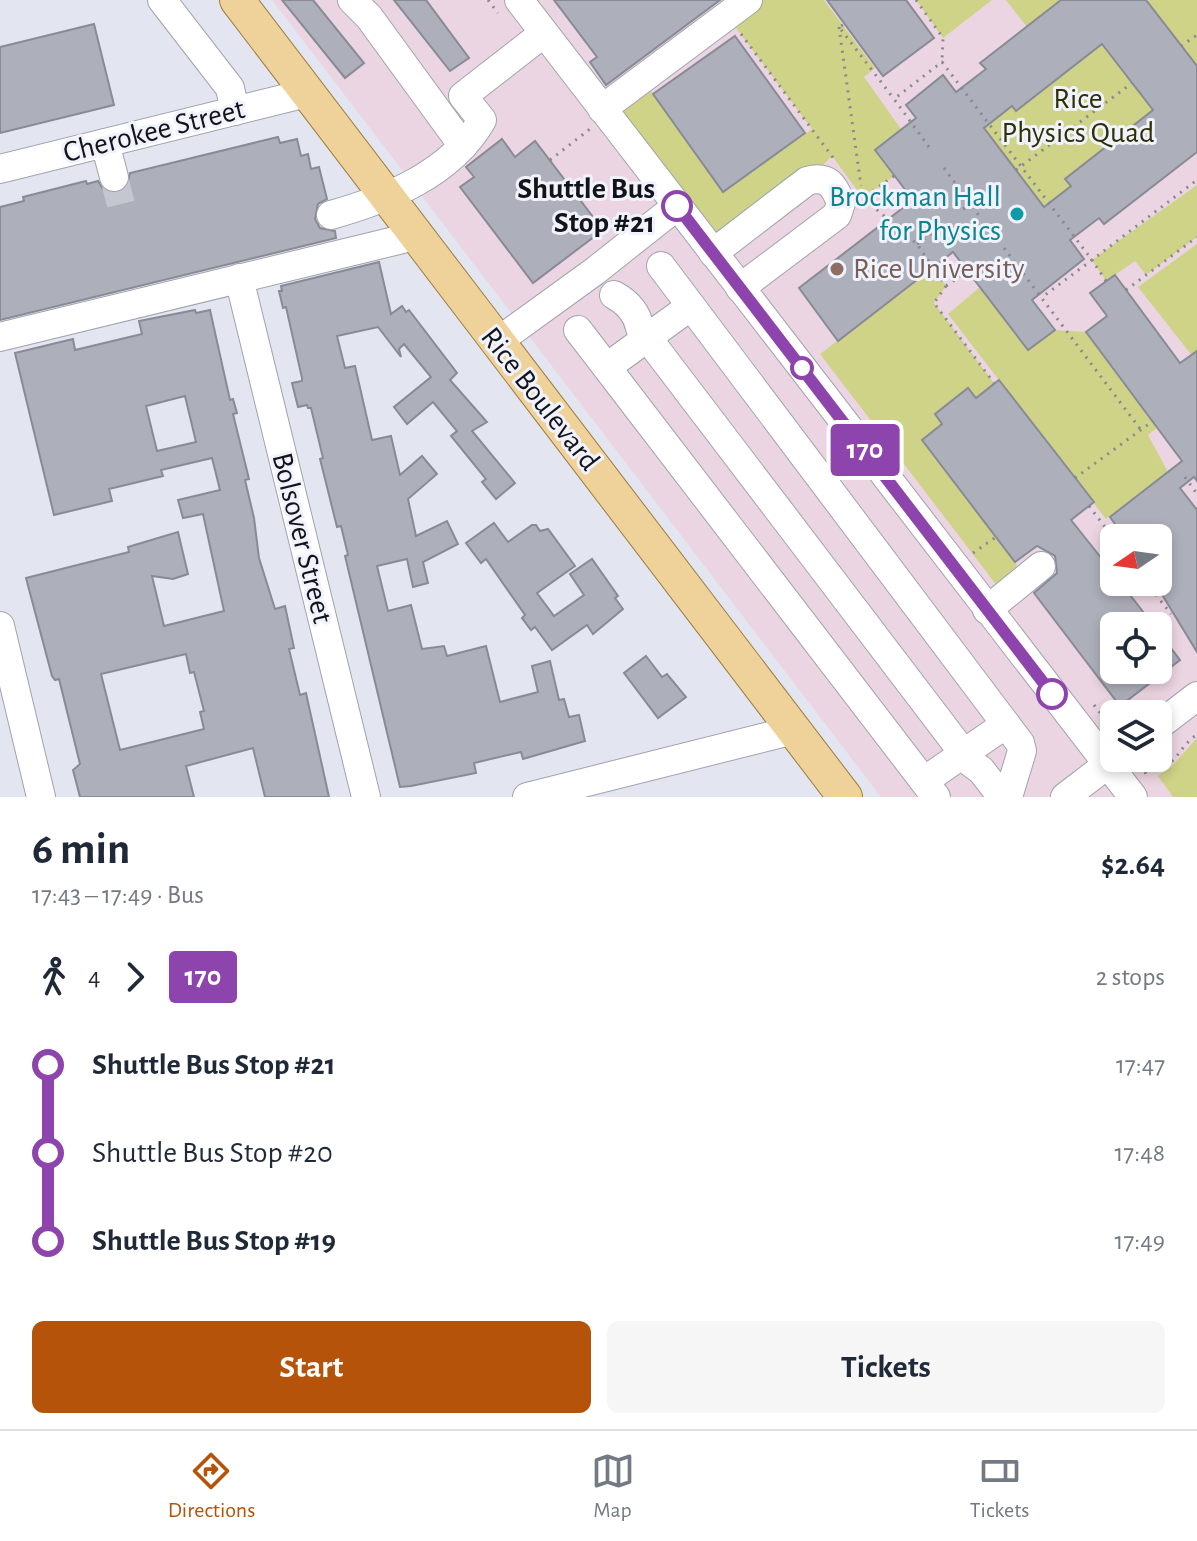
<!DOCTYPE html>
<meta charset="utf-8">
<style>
:root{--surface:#fff;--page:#f6f6f7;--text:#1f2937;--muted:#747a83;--line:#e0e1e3;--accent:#b45309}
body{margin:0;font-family:"Alegreya Sans",sans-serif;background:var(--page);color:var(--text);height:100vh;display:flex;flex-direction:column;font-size:30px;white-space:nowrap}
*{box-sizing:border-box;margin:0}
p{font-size:26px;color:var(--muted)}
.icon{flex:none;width:44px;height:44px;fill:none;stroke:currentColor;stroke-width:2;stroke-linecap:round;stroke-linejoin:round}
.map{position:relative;height:797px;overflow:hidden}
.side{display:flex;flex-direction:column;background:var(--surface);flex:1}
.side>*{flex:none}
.badge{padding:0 16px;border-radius:6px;font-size:28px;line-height:52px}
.needle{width:52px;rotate:257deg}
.controls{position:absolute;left:1100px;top:524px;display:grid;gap:16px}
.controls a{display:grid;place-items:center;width:72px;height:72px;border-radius:12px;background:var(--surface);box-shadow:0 4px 12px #0003;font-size:40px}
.map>.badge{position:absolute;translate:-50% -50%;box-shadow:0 0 0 4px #fff}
.legs{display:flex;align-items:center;gap:12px;height:88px;padding:0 32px;font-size:26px}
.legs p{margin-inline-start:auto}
.headline{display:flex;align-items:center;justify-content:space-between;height:136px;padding:0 32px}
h1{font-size:44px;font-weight:600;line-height:60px}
.primary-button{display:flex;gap:16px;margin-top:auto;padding:16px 32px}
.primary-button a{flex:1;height:92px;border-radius:12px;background:var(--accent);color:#fff;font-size:32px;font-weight:600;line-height:92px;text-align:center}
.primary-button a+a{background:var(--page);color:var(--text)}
ul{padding:0 32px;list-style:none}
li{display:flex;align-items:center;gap:28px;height:88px;font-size:30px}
li i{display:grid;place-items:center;width:12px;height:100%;margin:0 10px;background:currentColor}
li i::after{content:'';width:20px;height:20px;margin:-10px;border:6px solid;border-radius:50%;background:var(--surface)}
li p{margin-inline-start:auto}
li:first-child i{background:linear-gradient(#0000 50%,currentColor 0)}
li:last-child i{background:linear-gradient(currentColor 50%,#0000 0)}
.tab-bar{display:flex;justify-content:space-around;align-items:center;height:112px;border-top:2px solid var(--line);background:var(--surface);font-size:22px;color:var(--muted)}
.tab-bar a{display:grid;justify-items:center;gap:4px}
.tab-bar .selected{color:var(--accent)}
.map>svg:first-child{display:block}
.education{fill:#ecd5e2;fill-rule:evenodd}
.green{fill:#cfd387}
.building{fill:#adafba;stroke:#888b95;stroke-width:2;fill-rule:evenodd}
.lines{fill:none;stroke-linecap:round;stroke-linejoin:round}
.minor-tunnel{stroke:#c4c6d0;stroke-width:28;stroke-dasharray:28 14;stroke-linecap:butt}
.minor-casing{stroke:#a0a3ad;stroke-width:30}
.major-casing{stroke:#9c7c40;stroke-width:36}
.path{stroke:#878991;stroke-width:3;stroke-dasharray:2 6;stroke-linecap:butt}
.minor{stroke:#fff;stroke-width:28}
.major{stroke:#efd299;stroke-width:34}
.line-1-casing{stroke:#fff;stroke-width:18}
.line-1{stroke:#8e44ad;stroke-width:12}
.stop-1-dot{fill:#fff;stroke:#8e44ad;stroke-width:4}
.culture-dot{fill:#0f9aa8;stroke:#f0f3fe;stroke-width:3}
.education-dot{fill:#8d6e63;stroke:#f0f3fe;stroke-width:3}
.labels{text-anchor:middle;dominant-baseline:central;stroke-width:6;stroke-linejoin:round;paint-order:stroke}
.park-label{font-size:30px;fill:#2e2f03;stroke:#f0f3fe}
.street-label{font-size:30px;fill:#131418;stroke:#f0f3fe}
.stop-label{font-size:30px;font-weight:bold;fill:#131418;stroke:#f0f3fe;text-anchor:end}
.culture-label{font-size:30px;fill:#0d838f;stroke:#f0f3fe;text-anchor:end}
.education-label{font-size:30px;fill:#785e54;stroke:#f0f3fe;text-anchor:start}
</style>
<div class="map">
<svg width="1197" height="797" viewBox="0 0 1197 797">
<rect width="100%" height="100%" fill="#e3e6f1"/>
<path class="education" d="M 272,0 L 1197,0 L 1197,797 L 881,797 ZM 1114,538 L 1158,538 L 1158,582 L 1114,582 ZM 1114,626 L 1158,626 L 1158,670 L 1114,670 ZM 1114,714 L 1158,714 L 1158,758 L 1114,758 Z"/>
<g class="green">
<path d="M 748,0 L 824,0 L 875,68 L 864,77 L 901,129 L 875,150 L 894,176 L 863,198 L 832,156 L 807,181 L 713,253 L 602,109 L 642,79 L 723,192 L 812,129 L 727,16 Z"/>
<path d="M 916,0 L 992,0 L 943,38 Z"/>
<path d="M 1006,0 L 1061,0 L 1027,27 Z"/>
<path d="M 1149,0 L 1197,0 L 1197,66 L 1147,2 Z"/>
<path d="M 1102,44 L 1153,110 L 1066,179 L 1071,186 L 1044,206 L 984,128 L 1012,106 L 1016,111 Z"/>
<path d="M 1197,185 L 1197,237 L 1146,275 L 1135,261 L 1106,281 L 1092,260 Z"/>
<path d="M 1197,244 L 1197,362 L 1138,287 Z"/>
<path d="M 933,268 L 946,286 L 934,303 L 994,383 L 976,398 L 968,388 L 935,413 L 942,424 L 922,440 L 1025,576 L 1004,595 L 820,354 Z"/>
<path d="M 980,287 L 1028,350 L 1055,330 L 1086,332 L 1157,428 L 1148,435 L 1168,472 L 1106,519 L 948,314 Z"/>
<path d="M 1197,738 L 1197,797 L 1173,797 L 1158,776 L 1171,767 Z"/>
</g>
<g class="building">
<path d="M 282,0 L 313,0 L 364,63 L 345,78 Z"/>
<path d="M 394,0 L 426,0 L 469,58 L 450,71 Z"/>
<path d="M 554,0 L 720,0 L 606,85 L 590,62 L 597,57 Z"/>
<path d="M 827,0 L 906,0 L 934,38 L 883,76 Z"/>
<path d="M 1061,0 L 1146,0 L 1197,66 L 1197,152 L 1104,224 L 1099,218 L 1070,240 L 1084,259 L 1032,300 L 1055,330 L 1028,350 L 953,252 L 838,341 L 799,288 L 913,200 L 875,150 L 916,118 L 906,105 L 943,75 L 956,92 L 986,69 L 980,63 ZM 1102,44 L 1153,110 L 1065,179 L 1071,186 L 1044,207 L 984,128 L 1012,106 L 1016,111 Z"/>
<path d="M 94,24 L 114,105 L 0,133 L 0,47 Z"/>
<path d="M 735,36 L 805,133 L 723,192 L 653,94 Z"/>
<path d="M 278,137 L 280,143 L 297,139 L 301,156 L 308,154 L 311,169 L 319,167 L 327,199 L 318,204 L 315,219 L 320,228 L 335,231 L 336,238 L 0,320 L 0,207 L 24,201 L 23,197 L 86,181 L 87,184 L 98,181 L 103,189 L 118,194 L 126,188 L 130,173 Z"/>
<path d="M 502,139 L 515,157 L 535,141 L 603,230 L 533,283 L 460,187 L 474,177 L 466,167 Z"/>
<path d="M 379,262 L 391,314 L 402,306 L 406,312 L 409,310 L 457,373 L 450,380 L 487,422 L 472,431 L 515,483 L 496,499 L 482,482 L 486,479 L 451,436 L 457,431 L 433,402 L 407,424 L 394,407 L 431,377 L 404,344 L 399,349 L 401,357 L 378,327 L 337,336 L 345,368 L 355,366 L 372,440 L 391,436 L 400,475 L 422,456 L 437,474 L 408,499 L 416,536 L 447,521 L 458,544 L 423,562 L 428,583 L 413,587 L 407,559 L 377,566 L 388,611 L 411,605 L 422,649 L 444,646 L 447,656 L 486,646 L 500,702 L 538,692 L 532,666 L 550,661 L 559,700 L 564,699 L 569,717 L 579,715 L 585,741 L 523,759 L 521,752 L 474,763 L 476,773 L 411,786 L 400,787 L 345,556 L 348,555 L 341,526 L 337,527 L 320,459 L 323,458 L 311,408 L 308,408 L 307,405 L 298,407 L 292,383 L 302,381 L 302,378 L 286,307 L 283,308 L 279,291 L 282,291 L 281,286 Z"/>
<path d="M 1115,275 L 1180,363 L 1197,351 L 1197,481 L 1194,477 L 1180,488 L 1197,510 L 1197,652 L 1158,588 L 1158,538 L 1125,538 L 1110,517 L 1182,461 L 1086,332 L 1107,316 L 1090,293 Z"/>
<path d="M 195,310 L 196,313 L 210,310 L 230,400 L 233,399 L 237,413 L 233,414 L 249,479 L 245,480 L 254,518 L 259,558 L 275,609 L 285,606 L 294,648 L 289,649 L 300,695 L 306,693 L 329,797 L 265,797 L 253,748 L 186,766 L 194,797 L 80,797 L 73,770 L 80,764 L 59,679 L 55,680 L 52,676 L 26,578 L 129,552 L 128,547 L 178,532 L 188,574 L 173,579 L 152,576 L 164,626 L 224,611 L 203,514 L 183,518 L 178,500 L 220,490 L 212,458 L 161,470 L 163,476 L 109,489 L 112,501 L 54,515 L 15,353 L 73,339 L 75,350 L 142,334 L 139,321 ZM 185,396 L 196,442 L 157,451 L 146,406 ZM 186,654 L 190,673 L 194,672 L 204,711 L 200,712 L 204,729 L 120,750 L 101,674 Z"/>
<path d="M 999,380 L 1094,502 L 1071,520 L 1114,574 L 1114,582 L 1120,582 L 1154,626 L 1114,626 L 1114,670 L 1158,670 L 1158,631 L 1180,660 L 1120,706 L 1034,593 L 1057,573 L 1055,556 L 1037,546 L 1015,562 L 922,440 L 942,424 L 935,414 L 968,388 L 976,398 Z"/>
<path d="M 494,523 L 508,542 L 532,525 L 536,525 L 540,531 L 548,529 L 575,566 L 537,593 L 554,616 L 584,595 L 570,574 L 592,559 L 618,596 L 615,598 L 623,609 L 593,634 L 587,625 L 552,650 L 535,627 L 531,630 L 522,618 L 525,615 L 486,559 L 481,563 L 466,543 Z"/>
<path d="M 646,656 L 662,677 L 667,674 L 686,697 L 658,718 L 624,673 Z"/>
</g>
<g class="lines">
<path class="minor-tunnel" d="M 114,177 L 121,205"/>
<g class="minor-casing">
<g id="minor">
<path d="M 162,0 L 230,88 L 235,111"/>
<path d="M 352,0 L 369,17 L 463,146"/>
<path d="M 519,0 L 1133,797"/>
<path d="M 602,109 L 748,0"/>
<path d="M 105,143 L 114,177"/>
<path d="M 0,169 L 307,93"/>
<path d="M 331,215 C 388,199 451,174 482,120 L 463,96 L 544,33"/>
<path d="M 713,253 L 807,181 C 828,175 834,185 841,203 L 837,215 L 740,288"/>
<path d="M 661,266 L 1020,743 L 1022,751 L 1008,797"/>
<path d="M 239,278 L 366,797"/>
<path d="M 614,295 C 627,302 637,313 640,328 L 971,763 L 981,770 L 1002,797"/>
<path d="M 578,330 L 936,797"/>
<path d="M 0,337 L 415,236"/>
<path d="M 497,342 L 595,271 L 677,206"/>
<path d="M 607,367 L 691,306"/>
<path d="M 987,610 L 1041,566"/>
<path d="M 0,626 L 41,797"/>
<path d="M 1158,726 L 1197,696"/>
<path d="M 924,781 L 1006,724"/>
<path d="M 527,797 L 794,730"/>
<path d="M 1065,797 L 1116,758"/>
</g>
</g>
<g class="major-casing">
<path id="major" d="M 237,0 L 845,797"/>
</g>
<g class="path">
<path d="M 488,0 L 498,13"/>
<path d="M 916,0 L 943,38 L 942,62"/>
<path d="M 843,25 L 839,27 L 894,99"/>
<path d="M 839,27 L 861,186"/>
<path d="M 741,34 L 834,159"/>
<path d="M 1181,46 L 1197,35"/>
<path d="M 929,147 L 894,99 L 942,62 L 1092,260 L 1041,298"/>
<path d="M 550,160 L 590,129"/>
<path d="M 944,168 L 980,217"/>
<path d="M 1016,170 L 1132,83"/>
<path d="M 894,176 L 863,198 L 917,244 L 946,286 L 934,303 L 994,383"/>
<path d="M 963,209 L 979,198"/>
<path d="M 917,244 L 936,230"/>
<path d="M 1004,248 L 1141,430"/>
<path d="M 1106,281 L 1092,260 L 1197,180"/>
<path d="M 946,286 L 967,271"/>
<path d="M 1126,290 L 1197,237"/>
<path d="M 1185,477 L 1197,494"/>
<path d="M 1075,478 L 1153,421"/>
<path d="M 1089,506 L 1114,539"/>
<path d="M 1196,509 L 1197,508"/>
<path d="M 973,553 L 996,537"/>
<path d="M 1146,582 L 1171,614"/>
<path d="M 1195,648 L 1197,650"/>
<path d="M 1094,705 L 1114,730"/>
<path d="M 1145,772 L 1146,774 L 1155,767 C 1175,770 1180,744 1197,735"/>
</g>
<use href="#minor" class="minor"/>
<use href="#major" class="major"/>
</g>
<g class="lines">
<g class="line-1-casing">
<path id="line-1" d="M 677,206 L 1052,694"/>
</g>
<use href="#line-1" class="line-1"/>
</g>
<g class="stop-1-dot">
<circle cx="677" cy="206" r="14"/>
<circle cx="802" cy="368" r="10"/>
<circle cx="1052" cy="694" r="14"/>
</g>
<circle class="culture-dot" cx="1017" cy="214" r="8"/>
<circle class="education-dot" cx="837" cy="269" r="8"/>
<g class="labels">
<g class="park-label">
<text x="1078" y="99">Rice<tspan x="1078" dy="34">Physics Quad</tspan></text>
</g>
<g class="street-label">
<text transform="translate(154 131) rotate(-14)">Cherokee Street</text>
<text transform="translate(540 399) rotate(52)">Rice Boulevard</text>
<text transform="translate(302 538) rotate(76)">Bolsover Street</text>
</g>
<g class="stop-label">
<text x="655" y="189">Shuttle Bus<tspan x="655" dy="34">Stop #21</tspan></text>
</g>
<g class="culture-label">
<text x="1001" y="197">Brockman Hall<tspan x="1001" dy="34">for Physics</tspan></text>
</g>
<g class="education-label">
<text x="853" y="269">Rice University</text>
</g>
</g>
</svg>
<div class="controls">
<a><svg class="needle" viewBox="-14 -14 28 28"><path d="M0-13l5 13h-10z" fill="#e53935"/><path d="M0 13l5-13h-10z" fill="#747a83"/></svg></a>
<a><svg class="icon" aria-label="locate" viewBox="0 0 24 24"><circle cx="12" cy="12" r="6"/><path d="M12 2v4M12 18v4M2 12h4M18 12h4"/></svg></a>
<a><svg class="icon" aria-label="layers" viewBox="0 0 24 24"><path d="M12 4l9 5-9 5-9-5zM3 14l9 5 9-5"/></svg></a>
</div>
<b class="badge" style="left:865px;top:450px;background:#8e44ad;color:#fff">170</b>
</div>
<section class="side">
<div class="headline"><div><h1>6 min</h1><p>17:43 – 17:49 · Bus</p></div><b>$2.64</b></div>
<div class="legs"><svg class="icon" aria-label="walk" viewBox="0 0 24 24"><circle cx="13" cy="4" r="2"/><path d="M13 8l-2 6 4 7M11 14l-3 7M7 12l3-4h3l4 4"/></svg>4<svg class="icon" aria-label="forward" viewBox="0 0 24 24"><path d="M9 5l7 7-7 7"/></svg><b class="badge" style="background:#8e44ad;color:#fff">170</b><p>2 stops</p></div>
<ul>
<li><i style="color:#8e44ad"></i><b>Shuttle Bus Stop #21</b><p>17:47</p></li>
<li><i style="color:#8e44ad"></i><span>Shuttle Bus Stop #20</span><p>17:48</p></li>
<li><i style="color:#8e44ad"></i><b>Shuttle Bus Stop #19</b><p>17:49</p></li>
</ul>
<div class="primary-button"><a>Start</a><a>Tickets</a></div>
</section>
<nav class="tab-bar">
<a class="selected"><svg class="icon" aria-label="directions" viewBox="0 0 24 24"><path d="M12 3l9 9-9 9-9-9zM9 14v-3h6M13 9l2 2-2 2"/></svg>Directions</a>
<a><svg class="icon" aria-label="map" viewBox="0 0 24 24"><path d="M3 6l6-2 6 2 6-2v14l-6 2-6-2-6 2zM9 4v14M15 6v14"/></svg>Map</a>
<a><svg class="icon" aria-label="tickets" viewBox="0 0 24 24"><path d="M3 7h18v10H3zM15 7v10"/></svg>Tickets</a>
</nav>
